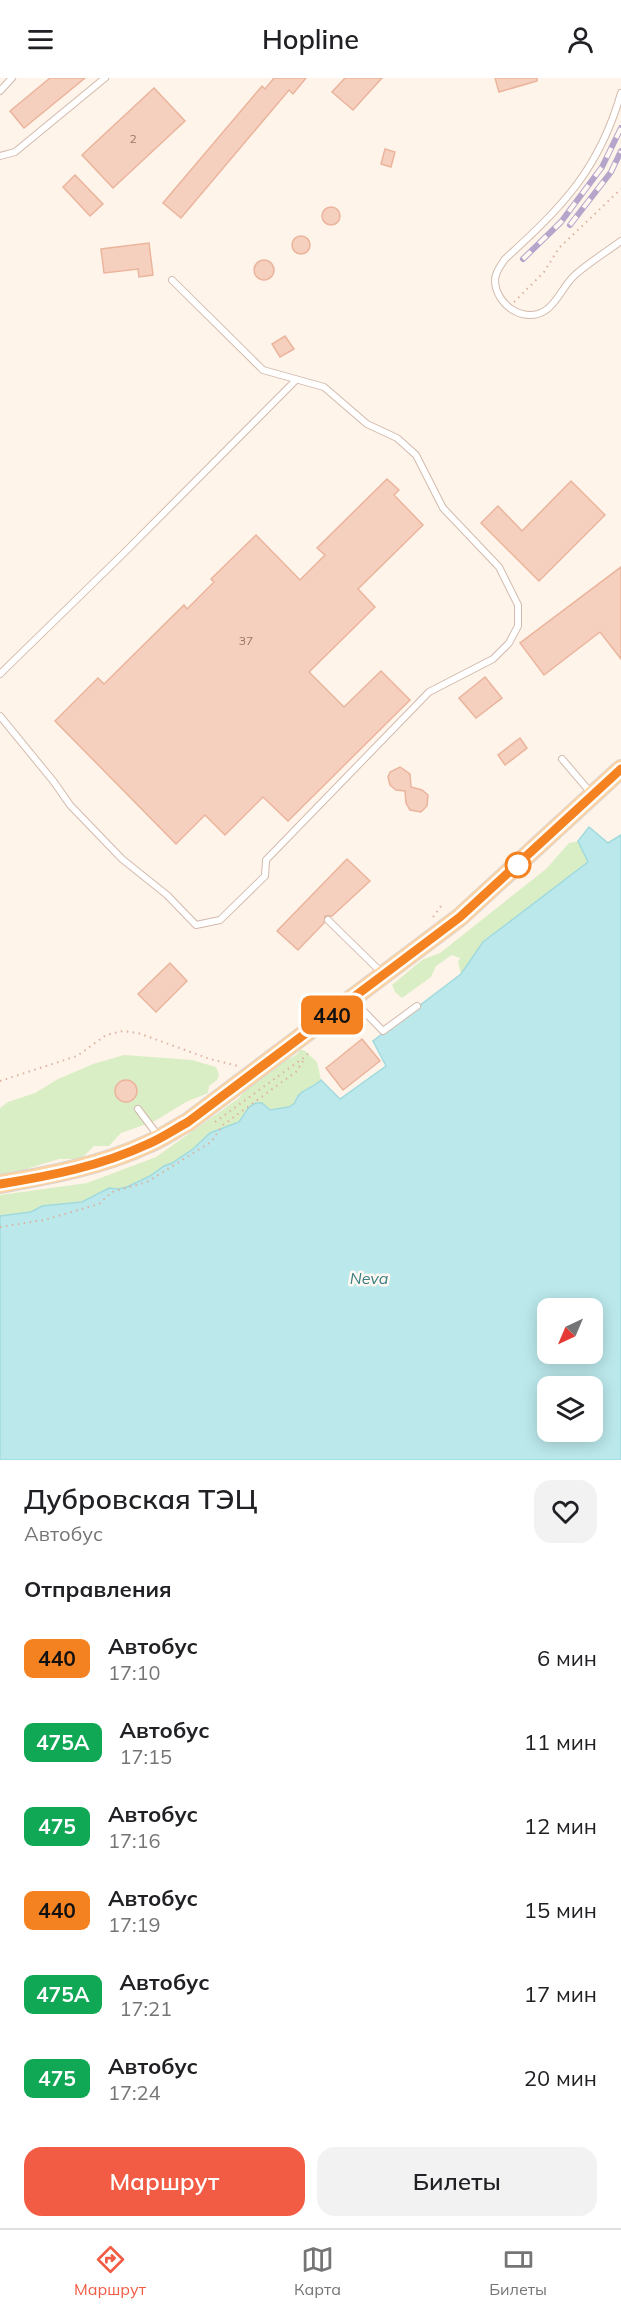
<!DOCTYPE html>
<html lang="ru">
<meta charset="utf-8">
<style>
:root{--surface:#fff;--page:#f2f2f2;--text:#202124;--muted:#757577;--line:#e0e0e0;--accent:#f25c45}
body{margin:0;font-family:Mulish,sans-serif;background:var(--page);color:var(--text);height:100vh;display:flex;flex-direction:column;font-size:22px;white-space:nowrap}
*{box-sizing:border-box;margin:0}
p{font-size:20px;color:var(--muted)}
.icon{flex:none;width:33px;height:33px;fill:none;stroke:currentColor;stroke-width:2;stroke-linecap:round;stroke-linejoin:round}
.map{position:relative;height:1382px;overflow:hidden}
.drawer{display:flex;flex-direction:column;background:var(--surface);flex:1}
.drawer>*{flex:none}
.badge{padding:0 12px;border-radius:9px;font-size:21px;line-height:39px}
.needle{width:39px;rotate:224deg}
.tools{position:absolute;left:537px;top:1220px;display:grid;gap:12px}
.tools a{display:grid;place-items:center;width:66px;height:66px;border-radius:12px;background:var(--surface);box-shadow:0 3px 15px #0003;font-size:30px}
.map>.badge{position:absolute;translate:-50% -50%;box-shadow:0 0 0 3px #fff}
h2{padding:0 24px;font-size:22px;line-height:54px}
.round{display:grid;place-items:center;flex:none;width:63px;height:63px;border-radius:18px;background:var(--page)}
.head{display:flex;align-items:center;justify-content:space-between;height:102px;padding:0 24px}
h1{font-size:28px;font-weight:600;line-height:45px}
.action{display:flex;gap:12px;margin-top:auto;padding:12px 24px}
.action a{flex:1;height:69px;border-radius:18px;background:var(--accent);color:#fff;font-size:24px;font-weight:600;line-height:69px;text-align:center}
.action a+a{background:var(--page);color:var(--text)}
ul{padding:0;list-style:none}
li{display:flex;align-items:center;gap:18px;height:84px;padding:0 24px}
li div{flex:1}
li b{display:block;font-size:22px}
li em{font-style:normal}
li .badge{min-width:66px;font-weight:700;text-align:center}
header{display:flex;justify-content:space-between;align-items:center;height:78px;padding:0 24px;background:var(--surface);font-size:27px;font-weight:600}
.tab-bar{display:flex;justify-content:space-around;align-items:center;height:84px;border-top:2px solid var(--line);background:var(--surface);font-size:16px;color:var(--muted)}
.tab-bar a{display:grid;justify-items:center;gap:3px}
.tab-bar .current{color:var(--accent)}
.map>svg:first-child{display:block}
.green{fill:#daeec5}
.water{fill:#bbe8eb;stroke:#a0dade;stroke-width:1.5;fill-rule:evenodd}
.building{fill:#f6d0be;stroke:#ebb49d;stroke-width:1.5}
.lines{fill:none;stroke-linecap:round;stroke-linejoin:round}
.lane-casing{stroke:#d3baad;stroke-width:8}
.primary-casing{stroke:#ddd3d0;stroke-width:20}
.path{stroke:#dcb2a0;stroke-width:2;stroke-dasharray:1.5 4.5;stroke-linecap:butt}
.lane{stroke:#fff;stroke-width:6}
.primary{stroke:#ffd3a0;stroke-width:18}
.rail-casing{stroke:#b6a5cb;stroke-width:6}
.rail{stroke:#fff9f2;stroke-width:4;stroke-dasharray:11;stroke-linecap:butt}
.line-casing{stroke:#fff;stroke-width:14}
.line{stroke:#f58220;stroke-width:9}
.stop-dot{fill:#fff;stroke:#f58220;stroke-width:3}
.labels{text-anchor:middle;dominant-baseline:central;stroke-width:5;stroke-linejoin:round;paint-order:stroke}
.number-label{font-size:12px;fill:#9a7566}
.water-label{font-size:16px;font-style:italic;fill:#3a7d82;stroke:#fff9f2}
</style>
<header><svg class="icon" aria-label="menu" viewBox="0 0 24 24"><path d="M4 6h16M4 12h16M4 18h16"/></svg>Hopline<svg class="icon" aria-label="person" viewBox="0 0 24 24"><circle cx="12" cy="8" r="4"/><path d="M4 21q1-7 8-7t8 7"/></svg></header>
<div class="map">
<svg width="621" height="1382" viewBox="0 0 621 1382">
<rect width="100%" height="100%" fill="#fef4e9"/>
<g class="green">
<path d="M 578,763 L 588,784 L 516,839 L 461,896 L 458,884 L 460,880 L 452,877 L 436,888 L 431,899 L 402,920 L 395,914 L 392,907 L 422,882 L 440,875 L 546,791 L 569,765 Z"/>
<path d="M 300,972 L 304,972 L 317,984 L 321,1002 L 316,1008 L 296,1019 L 295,1025 L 289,1029 L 270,1032 L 262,1025 L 239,1044 L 210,1055 L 193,1071 L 172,1085 L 164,1088 L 150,1098 L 127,1109 L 118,1111 L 109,1110 L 82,1124 L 42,1128 L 31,1134 L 0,1138 L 0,1117 L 87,1105 L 156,1079 L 239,1020 L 253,1003 L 258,1004 C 264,999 269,991 275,987 C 284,980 294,982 300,972 Z"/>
<path d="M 124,977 L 192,982 L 216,989 L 219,997 L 217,1002 L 209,1008 L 208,1015 L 186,1024 L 155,1043 L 121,1055 L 109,1068 L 94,1068 L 84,1078 L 78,1081 L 59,1081 L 13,1095 L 0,1096 L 0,1030 L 8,1024 L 35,1015 L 58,1001 L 93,986 Z"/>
</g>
<path class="water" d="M 589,749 L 608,765 L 621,757 L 621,1382 L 0,1382 L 0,1138 L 31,1134 L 42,1128 L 82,1124 L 109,1110 L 118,1111 L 127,1109 L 150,1098 L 164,1088 L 172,1085 L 193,1071 L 210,1055 L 239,1044 L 249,1029 L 256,1025 L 262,1025 L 270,1032 L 289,1029 L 295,1025 C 298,1011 313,1011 321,1002 L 340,1021 L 386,988 L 373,963 L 461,896 L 483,864 L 588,784 L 578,763 ZM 548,1230 L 592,1230 L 592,1275 L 548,1275 ZM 548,1308 L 592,1308 L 592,1353 L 548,1353 Z"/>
<g class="building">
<path d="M 50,0 L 85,0 L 24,50 L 10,33 Z"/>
<path d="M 274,0 L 306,0 L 293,16 L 289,12 L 181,140 L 163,125 L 262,8 L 265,11 Z"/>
<path d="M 345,0 L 382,0 L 353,32 L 332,14 Z"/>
<path d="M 495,0 L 537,0 L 537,3 L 499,14 Z"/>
<path d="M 154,10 L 185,43 L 113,110 L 82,77 Z"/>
<path d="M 385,71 L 395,74 L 391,89 L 381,86 Z"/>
<path d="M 75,97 L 103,126 L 90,138 L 63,109 Z"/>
<circle cx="331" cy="138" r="9"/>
<circle cx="301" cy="167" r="9"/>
<path d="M 149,165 L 153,197 L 139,199 L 138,191 L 104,195 L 101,171 Z"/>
<circle cx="264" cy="192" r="10"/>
<path d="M 285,258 L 294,271 L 280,279 L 272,266 Z"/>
<path d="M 387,401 L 399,412 L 394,417 L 423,447 L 358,511 L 375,529 L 309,594 L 344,629 L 381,593 L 410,622 L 288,743 L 263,719 L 225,757 L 205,737 L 176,766 L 55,643 L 98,600 L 104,606 L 184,527 L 187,531 L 214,504 L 211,501 L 256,457 L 300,502 L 325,477 L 317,470 Z"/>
<path d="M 571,403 L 605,437 L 539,503 L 481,445 L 498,428 L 522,453 Z"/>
<path d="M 621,489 L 621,581 L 600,554 L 544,597 L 520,565 Z"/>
<path d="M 485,599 L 502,620 L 476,640 L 459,620 Z"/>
<path d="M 520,660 L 527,670 L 505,687 L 498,677 Z"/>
<path d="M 400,689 L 410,696 L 411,709 L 422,712 L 428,717 L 427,728 L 421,734 L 410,732 L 406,725 L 405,713 L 396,712 L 390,707 L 388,699 L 390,694 Z"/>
<path d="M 347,781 L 370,803 L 332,838 L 325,838 L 324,845 L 298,872 L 277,853 Z"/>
<path d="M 170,885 L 187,903 L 156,934 L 138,916 Z"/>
<path d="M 362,961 L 380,983 L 343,1012 L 326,990 Z"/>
<circle cx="126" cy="1013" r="11"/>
</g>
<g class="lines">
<g class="lane-casing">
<g id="lane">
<path d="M 0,13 L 12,0"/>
<path d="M 621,15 C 599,92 562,129 505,181 C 501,187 495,194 495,202 C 495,226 524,247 546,232 C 558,224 564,206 576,196 C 590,184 606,174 621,163"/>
<path d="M 0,78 L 15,74 L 105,0"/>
<path d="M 0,596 L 126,473 L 296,302"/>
<path d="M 0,638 L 54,704 L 70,727 L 122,781 L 167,817 L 196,847 L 220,842 L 265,798 L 266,782 L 429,614 L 493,581 L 509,565 L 518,548 L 518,527 L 499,489 L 443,430 L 416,377 L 397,360 L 367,346 L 324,309 L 263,292 L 172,202"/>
<path d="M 562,681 L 591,715"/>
<path d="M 328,842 L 383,896"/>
<path d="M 353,922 L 383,953 L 417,928"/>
<path d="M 138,1031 L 159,1059"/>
</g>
</g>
<g class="primary-casing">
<path id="primary" d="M 0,1106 C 50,1097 101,1088 148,1066 C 162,1060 175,1051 188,1044 L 460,839 L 621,691"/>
</g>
<g class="path">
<path d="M 514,224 L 544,194 L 559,170 L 621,111"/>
<path d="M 433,839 L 442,827"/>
<path d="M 0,1003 L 77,978 L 106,957 L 123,953 L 138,955 L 210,981 L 238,988"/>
<path d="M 215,1044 L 306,978 L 310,972"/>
<path d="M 0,1149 L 44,1142 L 99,1126 L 112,1114 L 147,1104 L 211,1064 L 223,1047 L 297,993 L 304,981"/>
</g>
<use href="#lane" class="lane"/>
<use href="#primary" class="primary"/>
<g class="rail-casing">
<g id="rail">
<path d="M 570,147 L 611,94 L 621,73"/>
<path d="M 523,181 L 561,144 L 602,89 L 621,50"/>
</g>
</g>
<use href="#rail" class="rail"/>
</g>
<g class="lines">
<g class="line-casing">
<path id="line" d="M 0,1106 C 50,1098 101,1088 148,1066 C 162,1060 175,1051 188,1044 L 460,839 L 621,691"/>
</g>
<use href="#line" class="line"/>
</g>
<circle class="stop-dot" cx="518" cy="787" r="12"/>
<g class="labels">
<g class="number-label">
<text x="133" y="60">2</text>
<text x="246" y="562">37</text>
</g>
<g class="water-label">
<text x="369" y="1200">Neva</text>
</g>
</g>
</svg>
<div class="tools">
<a><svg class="needle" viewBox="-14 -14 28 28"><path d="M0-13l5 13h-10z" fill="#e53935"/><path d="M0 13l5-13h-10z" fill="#757577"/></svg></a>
<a><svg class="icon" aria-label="layers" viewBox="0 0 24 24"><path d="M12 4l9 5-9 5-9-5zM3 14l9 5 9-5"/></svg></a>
</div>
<b class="badge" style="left:332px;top:937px;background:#f58220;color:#111">440</b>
</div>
<section class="drawer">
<div class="head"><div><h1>Дубровская ТЭЦ</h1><p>Автобус</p></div><a class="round"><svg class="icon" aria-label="heart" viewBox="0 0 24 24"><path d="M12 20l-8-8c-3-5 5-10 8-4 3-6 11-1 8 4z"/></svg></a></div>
<h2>Отправления</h2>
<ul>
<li><span class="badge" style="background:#f58220;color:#111">440</span><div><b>Автобус</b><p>17:10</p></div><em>6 мин</em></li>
<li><span class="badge" style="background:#10a855;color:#fff">475А</span><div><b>Автобус</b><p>17:15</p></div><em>11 мин</em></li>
<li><span class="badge" style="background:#10a855;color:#fff">475</span><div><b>Автобус</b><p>17:16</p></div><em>12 мин</em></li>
<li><span class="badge" style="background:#f58220;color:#111">440</span><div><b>Автобус</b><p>17:19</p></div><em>15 мин</em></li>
<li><span class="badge" style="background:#10a855;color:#fff">475А</span><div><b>Автобус</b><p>17:21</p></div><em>17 мин</em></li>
<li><span class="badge" style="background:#10a855;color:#fff">475</span><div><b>Автобус</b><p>17:24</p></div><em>20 мин</em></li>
</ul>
<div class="action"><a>Маршрут</a><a>Билеты</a></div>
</section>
<nav class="tab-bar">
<a class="current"><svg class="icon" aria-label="directions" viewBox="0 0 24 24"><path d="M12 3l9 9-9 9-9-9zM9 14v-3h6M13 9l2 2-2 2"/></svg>Маршрут</a>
<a><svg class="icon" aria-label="map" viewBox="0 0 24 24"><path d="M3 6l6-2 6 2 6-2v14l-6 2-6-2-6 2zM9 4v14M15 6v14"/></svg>Карта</a>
<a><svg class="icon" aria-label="tickets" viewBox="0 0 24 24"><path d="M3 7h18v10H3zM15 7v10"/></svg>Билеты</a>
</nav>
